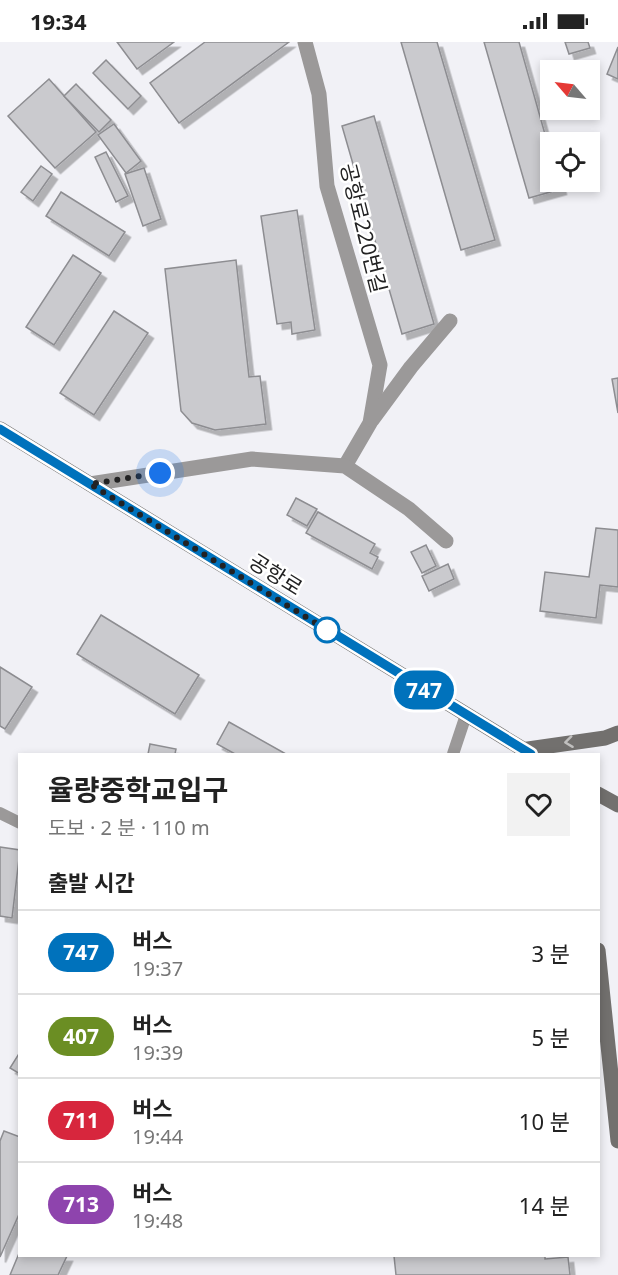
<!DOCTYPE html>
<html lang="ko">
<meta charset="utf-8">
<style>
:root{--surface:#fff;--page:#f2f2f2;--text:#222;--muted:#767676;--line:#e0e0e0}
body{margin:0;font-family:"Noto Sans","Noto Sans KR",sans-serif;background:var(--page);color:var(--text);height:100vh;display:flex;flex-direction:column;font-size:22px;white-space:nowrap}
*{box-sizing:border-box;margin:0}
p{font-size:20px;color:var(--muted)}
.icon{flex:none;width:33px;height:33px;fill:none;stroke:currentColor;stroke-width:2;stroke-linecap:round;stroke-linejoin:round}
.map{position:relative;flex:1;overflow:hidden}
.side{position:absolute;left:18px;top:711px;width:582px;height:504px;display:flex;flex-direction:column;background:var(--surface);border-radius:0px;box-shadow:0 3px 9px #0003}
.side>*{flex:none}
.badge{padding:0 12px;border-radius:20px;font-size:21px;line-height:39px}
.needle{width:39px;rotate:298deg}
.fabs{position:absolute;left:540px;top:18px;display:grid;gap:12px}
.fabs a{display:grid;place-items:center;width:60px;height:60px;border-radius:0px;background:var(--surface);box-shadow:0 3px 9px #0003;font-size:30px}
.you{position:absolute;width:30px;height:30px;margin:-15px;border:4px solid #fff;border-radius:50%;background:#1a73e8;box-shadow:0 0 0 9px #1a73e833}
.map>.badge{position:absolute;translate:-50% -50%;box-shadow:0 0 0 3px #fff}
h2{padding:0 30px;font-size:22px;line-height:54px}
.round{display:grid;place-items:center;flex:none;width:63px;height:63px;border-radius:0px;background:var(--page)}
.summary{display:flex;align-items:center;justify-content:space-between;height:102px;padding:0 30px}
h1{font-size:28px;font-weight:700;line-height:45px}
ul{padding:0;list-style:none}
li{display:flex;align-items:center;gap:18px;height:84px;padding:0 30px;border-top:2px solid var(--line)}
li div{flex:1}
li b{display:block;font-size:22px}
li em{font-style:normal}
li .badge{min-width:66px;font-weight:700;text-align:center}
.status{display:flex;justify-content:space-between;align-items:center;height:42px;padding:0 30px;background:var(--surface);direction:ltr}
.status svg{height:16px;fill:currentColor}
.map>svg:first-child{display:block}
.building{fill:#cacace;stroke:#8d8d91;stroke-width:1.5;filter:url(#shadow)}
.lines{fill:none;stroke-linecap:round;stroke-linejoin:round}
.lane{stroke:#9b9999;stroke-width:12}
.street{stroke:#9b9999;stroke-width:15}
.secondary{stroke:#72706e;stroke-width:15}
.oneway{stroke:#c0bfbe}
.line-casing{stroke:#fff;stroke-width:14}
.line{stroke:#0072bc;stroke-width:9}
.walk{stroke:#222223;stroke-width:6;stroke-dasharray:0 10.8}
.stop-dot{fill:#fff;stroke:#0072bc;stroke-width:3}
.labels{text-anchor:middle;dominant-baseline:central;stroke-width:5;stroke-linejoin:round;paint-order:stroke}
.street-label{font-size:21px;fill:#222223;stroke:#fff}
</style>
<div class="status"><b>19:34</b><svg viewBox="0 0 49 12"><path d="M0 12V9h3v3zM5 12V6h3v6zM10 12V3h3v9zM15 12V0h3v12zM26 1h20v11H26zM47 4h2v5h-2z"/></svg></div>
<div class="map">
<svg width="618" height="1233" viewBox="0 0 618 1233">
<defs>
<filter id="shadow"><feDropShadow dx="5.5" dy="5.5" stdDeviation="0" flood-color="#0004"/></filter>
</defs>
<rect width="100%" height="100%" fill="#f1f1f6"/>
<g class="building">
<path d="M 117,0 L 174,0 L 137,27 Z"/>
<path d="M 205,0 L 289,0 L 179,81 L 150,41 Z"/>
<path d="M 401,0 L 437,0 L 495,198 L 461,208 Z"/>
<path d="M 484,0 L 519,0 L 550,110 L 550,140 L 559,140 L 561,147 L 529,156 Z"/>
<path d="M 565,0 L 588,0 L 590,6 L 569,12 Z"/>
<path d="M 618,5 L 618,37 L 607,32 Z"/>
<path d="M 106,18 L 141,54 L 128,67 L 93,31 Z"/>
<path d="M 49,37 L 96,90 L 55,126 L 8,74 Z"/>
<path d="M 76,42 L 111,78 L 99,90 L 64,54 Z"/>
<path d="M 374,74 L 434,282 L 402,292 L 342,84 Z"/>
<path d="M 114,82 L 141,119 L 126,131 L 98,93 Z"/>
<path d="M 106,110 L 128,154 L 116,160 L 95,115 Z"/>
<path d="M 41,124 L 52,132 L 33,159 L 21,150 Z"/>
<path d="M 144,126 L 161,177 L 143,184 L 125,132 Z"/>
<path d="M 61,150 L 125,190 L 109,214 L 46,174 Z"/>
<path d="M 297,168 L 315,288 L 292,292 L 291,280 L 277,282 L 261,174 Z"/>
<path d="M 73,213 L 101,231 L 54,303 L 26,285 Z"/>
<path d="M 236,218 L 249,335 L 260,334 L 266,382 L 215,388 L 192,381 L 181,369 L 165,227 Z"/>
<path d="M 114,269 L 148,291 L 94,373 L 60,351 Z"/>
<path d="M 618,336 L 618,371 L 612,337 Z"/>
<path d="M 296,456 L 317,467 L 307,484 L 287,473 Z"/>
<path d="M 318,470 L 375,502 L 370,511 L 378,515 L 372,527 L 306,491 Z"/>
<path d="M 596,486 L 618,488 L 618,545 L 600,543 L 596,576 L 540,569 L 545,530 L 589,535 Z"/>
<path d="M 426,503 L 436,524 L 422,531 L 411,510 Z"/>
<path d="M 448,522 L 454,537 L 429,549 L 422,534 Z"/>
<path d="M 101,573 L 199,633 L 175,672 L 77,612 Z"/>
<path d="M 0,625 L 32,645 L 5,687 L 0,684 Z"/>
<path d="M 229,680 L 286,712 L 235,712 L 217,702 Z"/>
<path d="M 150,702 L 176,707 L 175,712 L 148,712 Z"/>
<path d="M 0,805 L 20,808 L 12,876 L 0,874 Z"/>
<path d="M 20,1010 L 20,1032 L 10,1026 Z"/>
<path d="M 4,1089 L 20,1095 L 20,1170 L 0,1215 L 0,1099 Z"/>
<path d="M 20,1209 L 20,1214 L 67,1214 L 58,1233 L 10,1233 Z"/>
<path d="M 394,1214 L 545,1214 L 545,1217 L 568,1215 L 570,1233 L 396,1233 Z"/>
</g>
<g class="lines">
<g class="lane">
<path d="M 453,712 L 466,673"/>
<path d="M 0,771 L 20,781"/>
</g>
<g class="street">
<path d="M 305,0 L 319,52 L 327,144 L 380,323 L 370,381 L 345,424"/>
<path d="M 372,378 L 411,325 L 450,279"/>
<path d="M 90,442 L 252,417 L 345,424 L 409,467 L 446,499"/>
</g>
<g class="secondary">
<path d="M 0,387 L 531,712"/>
<path d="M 521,708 L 605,696 L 618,691"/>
<path d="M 598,752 L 618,763"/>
<path d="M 598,908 L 618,1099"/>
</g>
</g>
<defs><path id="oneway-chevron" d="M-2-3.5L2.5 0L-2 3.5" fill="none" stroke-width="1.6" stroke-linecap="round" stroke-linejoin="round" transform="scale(1.5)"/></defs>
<use class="oneway" href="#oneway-chevron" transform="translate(569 700) rotate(173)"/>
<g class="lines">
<g class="line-casing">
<path id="line" d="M 0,387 L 531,712"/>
</g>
<use href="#line" class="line"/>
<path class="walk" d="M 160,431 L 90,442 L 327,588"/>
</g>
<circle class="stop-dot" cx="327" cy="588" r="12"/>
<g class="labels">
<g class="street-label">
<text transform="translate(364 186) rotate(76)">공항로220번길</text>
<text transform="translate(276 532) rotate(32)">공항로</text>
</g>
</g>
</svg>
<div class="fabs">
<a><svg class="needle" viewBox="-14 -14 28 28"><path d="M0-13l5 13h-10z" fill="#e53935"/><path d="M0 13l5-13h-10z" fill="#767676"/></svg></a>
<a><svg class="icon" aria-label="locate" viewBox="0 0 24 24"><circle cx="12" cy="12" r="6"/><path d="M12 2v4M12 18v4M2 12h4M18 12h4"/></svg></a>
</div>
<div class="you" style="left:160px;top:431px"></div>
<b class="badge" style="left:424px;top:648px;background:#0072bc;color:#fff">747</b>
<section class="side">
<div class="summary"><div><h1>율량중학교입구</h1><p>도보 · 2 분 · 110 m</p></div><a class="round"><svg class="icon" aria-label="heart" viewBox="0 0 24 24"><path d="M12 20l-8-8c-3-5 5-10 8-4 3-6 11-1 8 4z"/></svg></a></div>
<h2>출발 시간</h2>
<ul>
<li><span class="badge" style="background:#0072bc;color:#fff">747</span><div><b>버스</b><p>19:37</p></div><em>3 분</em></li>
<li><span class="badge" style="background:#6b8e23;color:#fff">407</span><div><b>버스</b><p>19:39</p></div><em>5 분</em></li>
<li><span class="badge" style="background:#d7263d;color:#fff">711</span><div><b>버스</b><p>19:44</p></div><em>10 분</em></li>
<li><span class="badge" style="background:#8e44ad;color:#fff">713</span><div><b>버스</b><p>19:48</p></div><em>14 분</em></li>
</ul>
</section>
</div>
